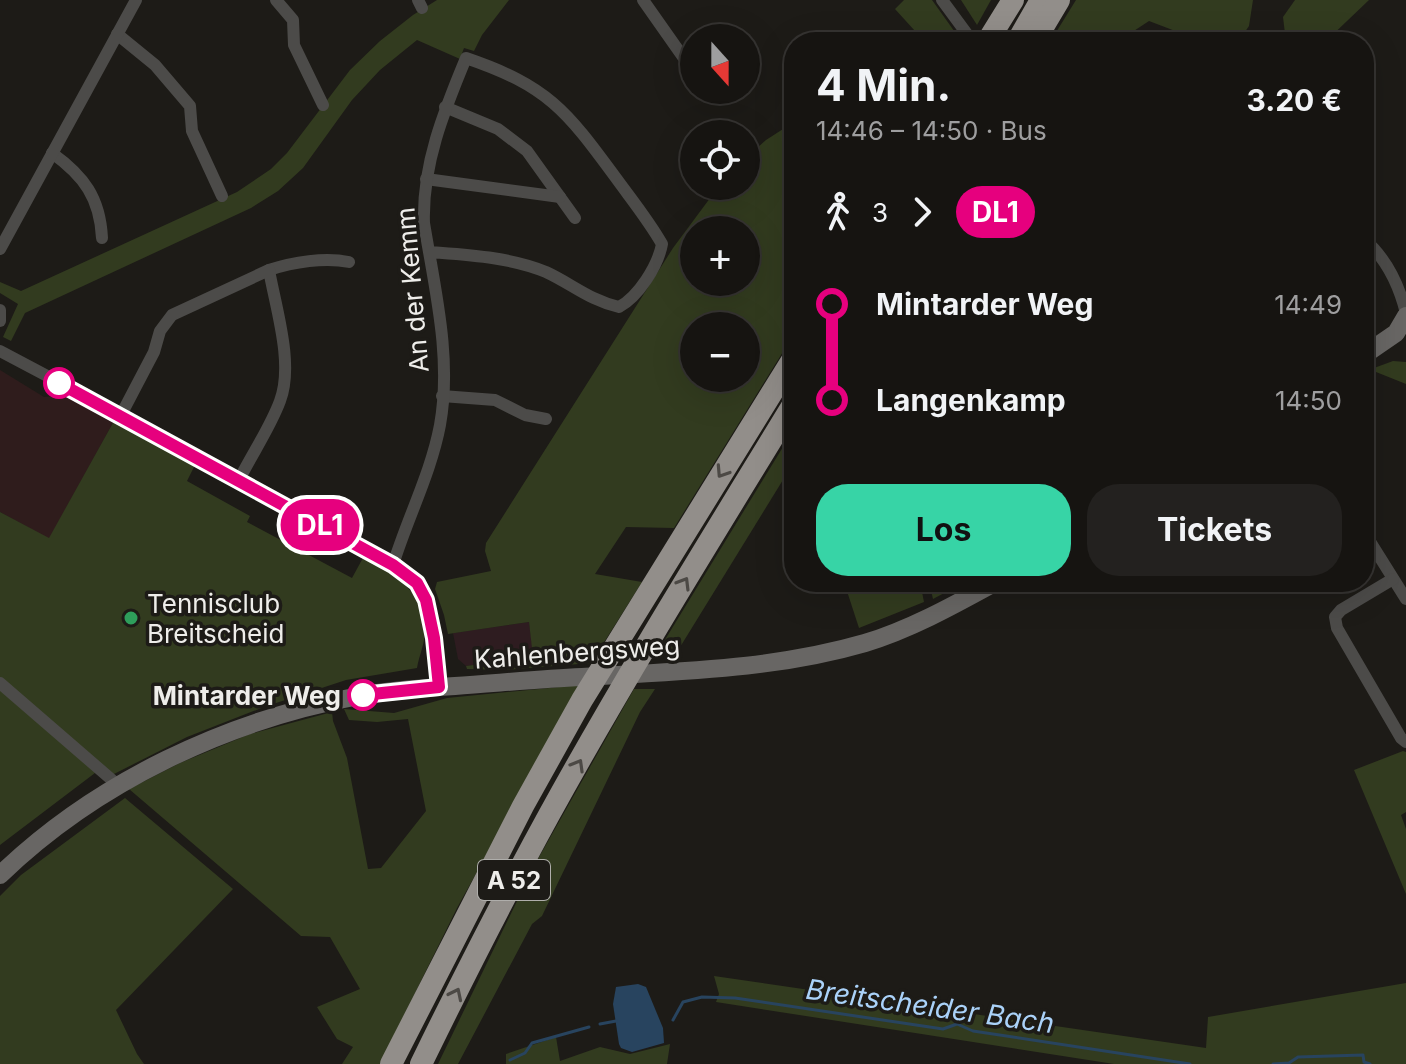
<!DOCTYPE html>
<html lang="de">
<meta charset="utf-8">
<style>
:root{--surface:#161411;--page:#23211f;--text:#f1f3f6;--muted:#9e9e9f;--line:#353331;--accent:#37d4a6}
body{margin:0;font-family:Inter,sans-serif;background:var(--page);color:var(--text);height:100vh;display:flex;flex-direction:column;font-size:30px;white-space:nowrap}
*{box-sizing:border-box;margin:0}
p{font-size:26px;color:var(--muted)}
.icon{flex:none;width:44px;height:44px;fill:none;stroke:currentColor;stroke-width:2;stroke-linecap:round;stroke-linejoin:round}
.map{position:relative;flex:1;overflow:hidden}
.sheet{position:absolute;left:784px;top:32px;width:590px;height:560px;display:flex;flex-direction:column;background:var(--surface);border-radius:32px;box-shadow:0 8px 32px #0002,0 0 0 2px var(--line)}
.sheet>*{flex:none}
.badge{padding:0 16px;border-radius:26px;font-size:28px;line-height:52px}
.needle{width:52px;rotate:159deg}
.controls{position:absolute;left:680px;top:24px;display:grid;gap:16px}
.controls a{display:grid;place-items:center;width:80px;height:80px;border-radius:50%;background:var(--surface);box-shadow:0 8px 32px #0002,0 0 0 2px var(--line);font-size:40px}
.map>.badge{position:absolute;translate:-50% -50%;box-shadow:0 0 0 4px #fff}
.legs{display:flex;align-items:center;gap:12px;height:88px;padding:0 32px;font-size:26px}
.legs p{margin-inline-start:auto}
.headline{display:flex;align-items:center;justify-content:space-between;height:136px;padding:0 32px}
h1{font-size:44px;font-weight:700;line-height:60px}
.cta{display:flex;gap:16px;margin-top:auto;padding:16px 32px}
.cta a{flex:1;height:92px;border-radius:32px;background:var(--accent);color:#111;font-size:32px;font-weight:700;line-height:92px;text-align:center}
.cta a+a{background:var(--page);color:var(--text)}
ul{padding:0 32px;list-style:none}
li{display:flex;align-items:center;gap:28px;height:96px;font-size:30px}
li i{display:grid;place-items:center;width:12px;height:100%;margin:0 10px;background:currentColor}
li i::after{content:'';width:20px;height:20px;margin:-10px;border:6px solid;border-radius:50%;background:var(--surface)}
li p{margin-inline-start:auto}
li:first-child i{background:linear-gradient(#0000 50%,currentColor 0)}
li:last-child i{background:linear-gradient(currentColor 50%,#0000 0)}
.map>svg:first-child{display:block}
.industrial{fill:#2e1c20}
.education{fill:#2f1c1c}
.green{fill:#323b1f;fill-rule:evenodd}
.water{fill:#28445f}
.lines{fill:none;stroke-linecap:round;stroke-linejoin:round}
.stream{stroke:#28445f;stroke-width:3}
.street{stroke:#4c4b49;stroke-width:12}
.secondary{stroke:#686664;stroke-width:18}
.highway{stroke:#928e8a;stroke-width:22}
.oneway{stroke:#4c4945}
.line-1-casing{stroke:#fff;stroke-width:18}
.line-1{stroke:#e6007e;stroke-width:12}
.stop-1-dot{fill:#fff;stroke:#e6007e;stroke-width:4}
.leisure-dot{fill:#2e9e5b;stroke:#1d1b17;stroke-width:3}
.labels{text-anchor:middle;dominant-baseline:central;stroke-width:7;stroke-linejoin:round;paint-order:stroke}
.shield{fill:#1d1b17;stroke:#afaeab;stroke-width:2}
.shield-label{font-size:24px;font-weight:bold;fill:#eeedea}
.street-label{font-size:26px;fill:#eeedea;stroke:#1d1b17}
.poi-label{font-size:26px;fill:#eeedea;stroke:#1d1b17;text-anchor:start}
.stop-label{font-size:26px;font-weight:bold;fill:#eeedea;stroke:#1d1b17;text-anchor:end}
.water-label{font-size:28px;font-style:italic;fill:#aad2f9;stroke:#1d1b17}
</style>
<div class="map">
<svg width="1406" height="1064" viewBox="0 0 1406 1064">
<rect width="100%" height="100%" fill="#1d1b17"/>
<path class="industrial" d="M 529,622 L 534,657 L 466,666 L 458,659 L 453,633 Z"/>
<path class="education" d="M 0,370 L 44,397 L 67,395 L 114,421 L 49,539 L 0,512 Z"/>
<g class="green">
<path d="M 437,0 L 509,0 L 482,35 L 474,51 L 464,48 L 460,59 L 417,40 L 380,70 L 352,100 L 303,168 L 278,191 L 251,208 L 25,313 L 11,341 L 3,337 L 18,304 L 0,293 L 0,282 L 21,291 L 237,192 L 271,169 L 287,153 L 350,70 L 380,41 L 413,15 Z"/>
<path d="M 904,0 L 932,0 L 962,42 L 906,42 L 915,31 L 895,9 Z"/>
<path d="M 961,0 L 991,0 L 977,25 Z"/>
<path d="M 1076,0 L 1253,0 L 1249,26 L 1238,42 L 1204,42 L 1149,21 L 1117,42 L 1050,42 Z"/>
<path d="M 1295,0 L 1369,0 L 1325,42 L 1286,42 L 1283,17 Z"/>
<path d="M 794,113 L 794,334 L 674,528 L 626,527 L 595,574 L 642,582 L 591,663 L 505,670 L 467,669 L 466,666 L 533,657 L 529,622 L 448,634 L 444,615 L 435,589 L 437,582 L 491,571 L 485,551 L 486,543 L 673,248 L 719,186 L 746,186 L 746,158 L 766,140 L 794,122 L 791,116 ZM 694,230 L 746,230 L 746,282 L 694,282 ZM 694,326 L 746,326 L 746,378 L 694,378 Z"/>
<path d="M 1393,361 L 1406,362 L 1406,384 L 1376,372 L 1374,368 Z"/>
<path d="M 114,421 L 195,465 L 187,481 L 250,516 L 247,522 L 352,578 L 364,556 C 392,574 427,592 425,631 C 425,643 419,656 417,668 L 346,680 L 264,707 L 187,737 L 112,775 L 95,773 L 0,845 L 0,512 L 49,538 Z"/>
<path d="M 794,429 L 794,462 L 677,652 L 655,656 Z"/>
<path d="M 844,582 L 920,582 L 924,602 L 859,628 Z"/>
<path d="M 929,582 L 965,582 L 933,599 Z"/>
<path d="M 580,685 L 457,908 L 380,1064 L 342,1064 L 353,1047 L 337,1039 L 317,1007 L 360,989 L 330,937 L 301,936 L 129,789 L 180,763 L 250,734 L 332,712 L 333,721 L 347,758 L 368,869 L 381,868 L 426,811 L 408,719 L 377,722 L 349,720 L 344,709 L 394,713 L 447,698 Z"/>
<path d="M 634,689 L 655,689 L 640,712 L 542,916 L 532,924 L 458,1064 L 438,1064 L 534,866 Z"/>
<path d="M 1403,751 L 1406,752 L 1406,812 L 1401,815 L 1406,829 L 1406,894 L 1354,770 Z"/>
<path d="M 125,798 L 233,889 L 116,1010 L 137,1054 L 144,1064 L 0,1064 L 0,896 L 21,875 Z"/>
<path d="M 714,976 L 1206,1048 L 1208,1017 L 1406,983 L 1406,1064 L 1114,1064 L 716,1002 L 719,994 Z"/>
<path d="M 556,1037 L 560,1061 L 600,1047 L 630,1054 L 670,1044 L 667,1064 L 506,1064 L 506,1054 Z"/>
</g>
<path class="water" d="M 638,984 L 646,987 L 663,1028 L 664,1043 L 632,1052 L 621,1048 L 619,1044 L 613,1004 L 616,987 Z"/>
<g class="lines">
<g class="stream">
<path d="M 673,1020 L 683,1002 L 702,997 L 735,998 L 943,1029 L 957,1024 L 973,1031 L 1190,1064"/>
<path d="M 600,1024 L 616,1021"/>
<path d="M 510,1060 L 525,1053 L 532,1043 L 589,1027"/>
<path d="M 1273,1064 L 1289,1063 L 1298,1057 L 1363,1055 L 1364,1062 L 1370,1064"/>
</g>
<g class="street">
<path d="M 276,0 L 293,20 L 294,45 L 323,105"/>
<path d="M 418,0 L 422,8"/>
<path d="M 643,0 L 688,64 L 694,80"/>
<path d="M 942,0 L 973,42"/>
<path d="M 117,34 L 155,65 L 190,106 L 192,131 L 222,196"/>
<path d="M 445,107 L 498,129 L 527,151 L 575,218"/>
<path d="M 52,153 C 84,176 100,198 102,238"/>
<path d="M 426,179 L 560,197"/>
<path d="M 1364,239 C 1386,258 1399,285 1406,313"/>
<path d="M 0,249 L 136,0"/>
<path d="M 269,270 C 293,262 325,257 349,262"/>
<path d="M 0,310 L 0,321"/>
<path d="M 0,351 L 121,415 L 404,573 C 438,599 436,648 439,687"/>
<path d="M 442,396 L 495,400 L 525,415 L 546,419"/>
<path d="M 121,415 L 154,352 L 160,331 L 172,315 L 269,270 C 276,309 294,364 280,401 C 270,428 252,454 239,480"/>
<path d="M 1364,532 L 1406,599"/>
<path d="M 393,565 C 407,519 431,473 440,425 C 452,358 435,290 424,223 C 422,165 444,111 466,58 C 548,86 566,110 616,178 C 632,200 649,221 662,244 C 658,266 638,297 619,307 C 589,300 572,284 546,272 C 510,257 467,255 429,252"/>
<path d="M 1393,579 L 1341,610 L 1335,617 L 1337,628 L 1401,738 L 1406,742"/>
<path d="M 0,683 L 119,786"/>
</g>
<g class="secondary">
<path d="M 1364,355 L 1396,333 L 1406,316"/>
<path d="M 0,875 C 96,782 228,720 359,696 C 390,690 424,688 455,686 C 498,683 540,679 582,677 C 678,671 772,670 865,643 C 911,629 954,605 996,582"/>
</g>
<g class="highway">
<path d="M 987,42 L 1013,0"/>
<path d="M 1017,42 L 1041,0"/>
<path d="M 1034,42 L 1059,0"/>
<path d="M 391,1064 L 523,806 L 582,700 L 794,357"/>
<path d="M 421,1064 C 462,980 504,897 549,815 C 626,675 711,539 794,403"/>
</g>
</g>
<defs><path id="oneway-chevron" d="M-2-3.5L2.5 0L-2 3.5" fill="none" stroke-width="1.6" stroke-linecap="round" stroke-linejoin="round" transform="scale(2)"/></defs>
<g class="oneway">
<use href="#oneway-chevron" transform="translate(722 472) rotate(123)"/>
<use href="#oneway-chevron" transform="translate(684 583) rotate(-59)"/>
<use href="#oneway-chevron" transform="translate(578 765) rotate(-60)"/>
<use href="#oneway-chevron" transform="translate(456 994) rotate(-64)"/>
</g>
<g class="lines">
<g class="line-1-casing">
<path id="line-1" d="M 59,383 L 393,565 L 417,583 L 426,600 L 434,638 L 439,687 L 363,695"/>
</g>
<use href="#line-1" class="line-1"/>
</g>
<g class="stop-1-dot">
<circle cx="59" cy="383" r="14"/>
<circle cx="363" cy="695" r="14"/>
</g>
<circle class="leisure-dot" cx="131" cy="618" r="8"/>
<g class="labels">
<rect class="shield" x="478" y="860" width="72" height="40" rx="6"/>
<g class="shield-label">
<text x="514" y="880">A 52</text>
</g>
<g class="street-label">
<text transform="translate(412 290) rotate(-95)">An der Kemm</text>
<text transform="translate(577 652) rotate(-4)">Kahlenbergsweg</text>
</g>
<g class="poi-label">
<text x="147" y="603">Tennisclub<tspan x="147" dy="30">Breitscheid</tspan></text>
</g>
<g class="stop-label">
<text x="341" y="695">Mintarder Weg</text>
</g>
<g class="water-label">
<text transform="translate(930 1006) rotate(8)">Breitscheider Bach</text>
</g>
</g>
</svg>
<div class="controls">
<a><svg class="needle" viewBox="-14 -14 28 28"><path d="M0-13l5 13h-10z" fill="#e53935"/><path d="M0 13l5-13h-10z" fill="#9e9e9f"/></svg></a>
<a><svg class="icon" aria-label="locate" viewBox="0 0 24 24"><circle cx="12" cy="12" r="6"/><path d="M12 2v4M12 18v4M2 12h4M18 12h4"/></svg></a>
<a>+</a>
<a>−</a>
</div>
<b class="badge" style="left:320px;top:525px;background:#e6007e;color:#fff">DL1</b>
<section class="sheet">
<div class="headline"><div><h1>4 Min.</h1><p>14:46 – 14:50 · Bus</p></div><b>3.20 €</b></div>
<div class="legs"><svg class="icon" aria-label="walk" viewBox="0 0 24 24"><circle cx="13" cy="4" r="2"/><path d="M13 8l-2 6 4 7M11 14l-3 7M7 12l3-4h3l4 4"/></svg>3<svg class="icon" aria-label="forward" viewBox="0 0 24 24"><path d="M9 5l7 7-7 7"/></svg><b class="badge" style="background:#e6007e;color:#fff">DL1</b></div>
<ul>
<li><i style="color:#e6007e"></i><b>Mintarder Weg</b><p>14:49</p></li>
<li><i style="color:#e6007e"></i><b>Langenkamp</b><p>14:50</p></li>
</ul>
<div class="cta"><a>Los</a><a>Tickets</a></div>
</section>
</div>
